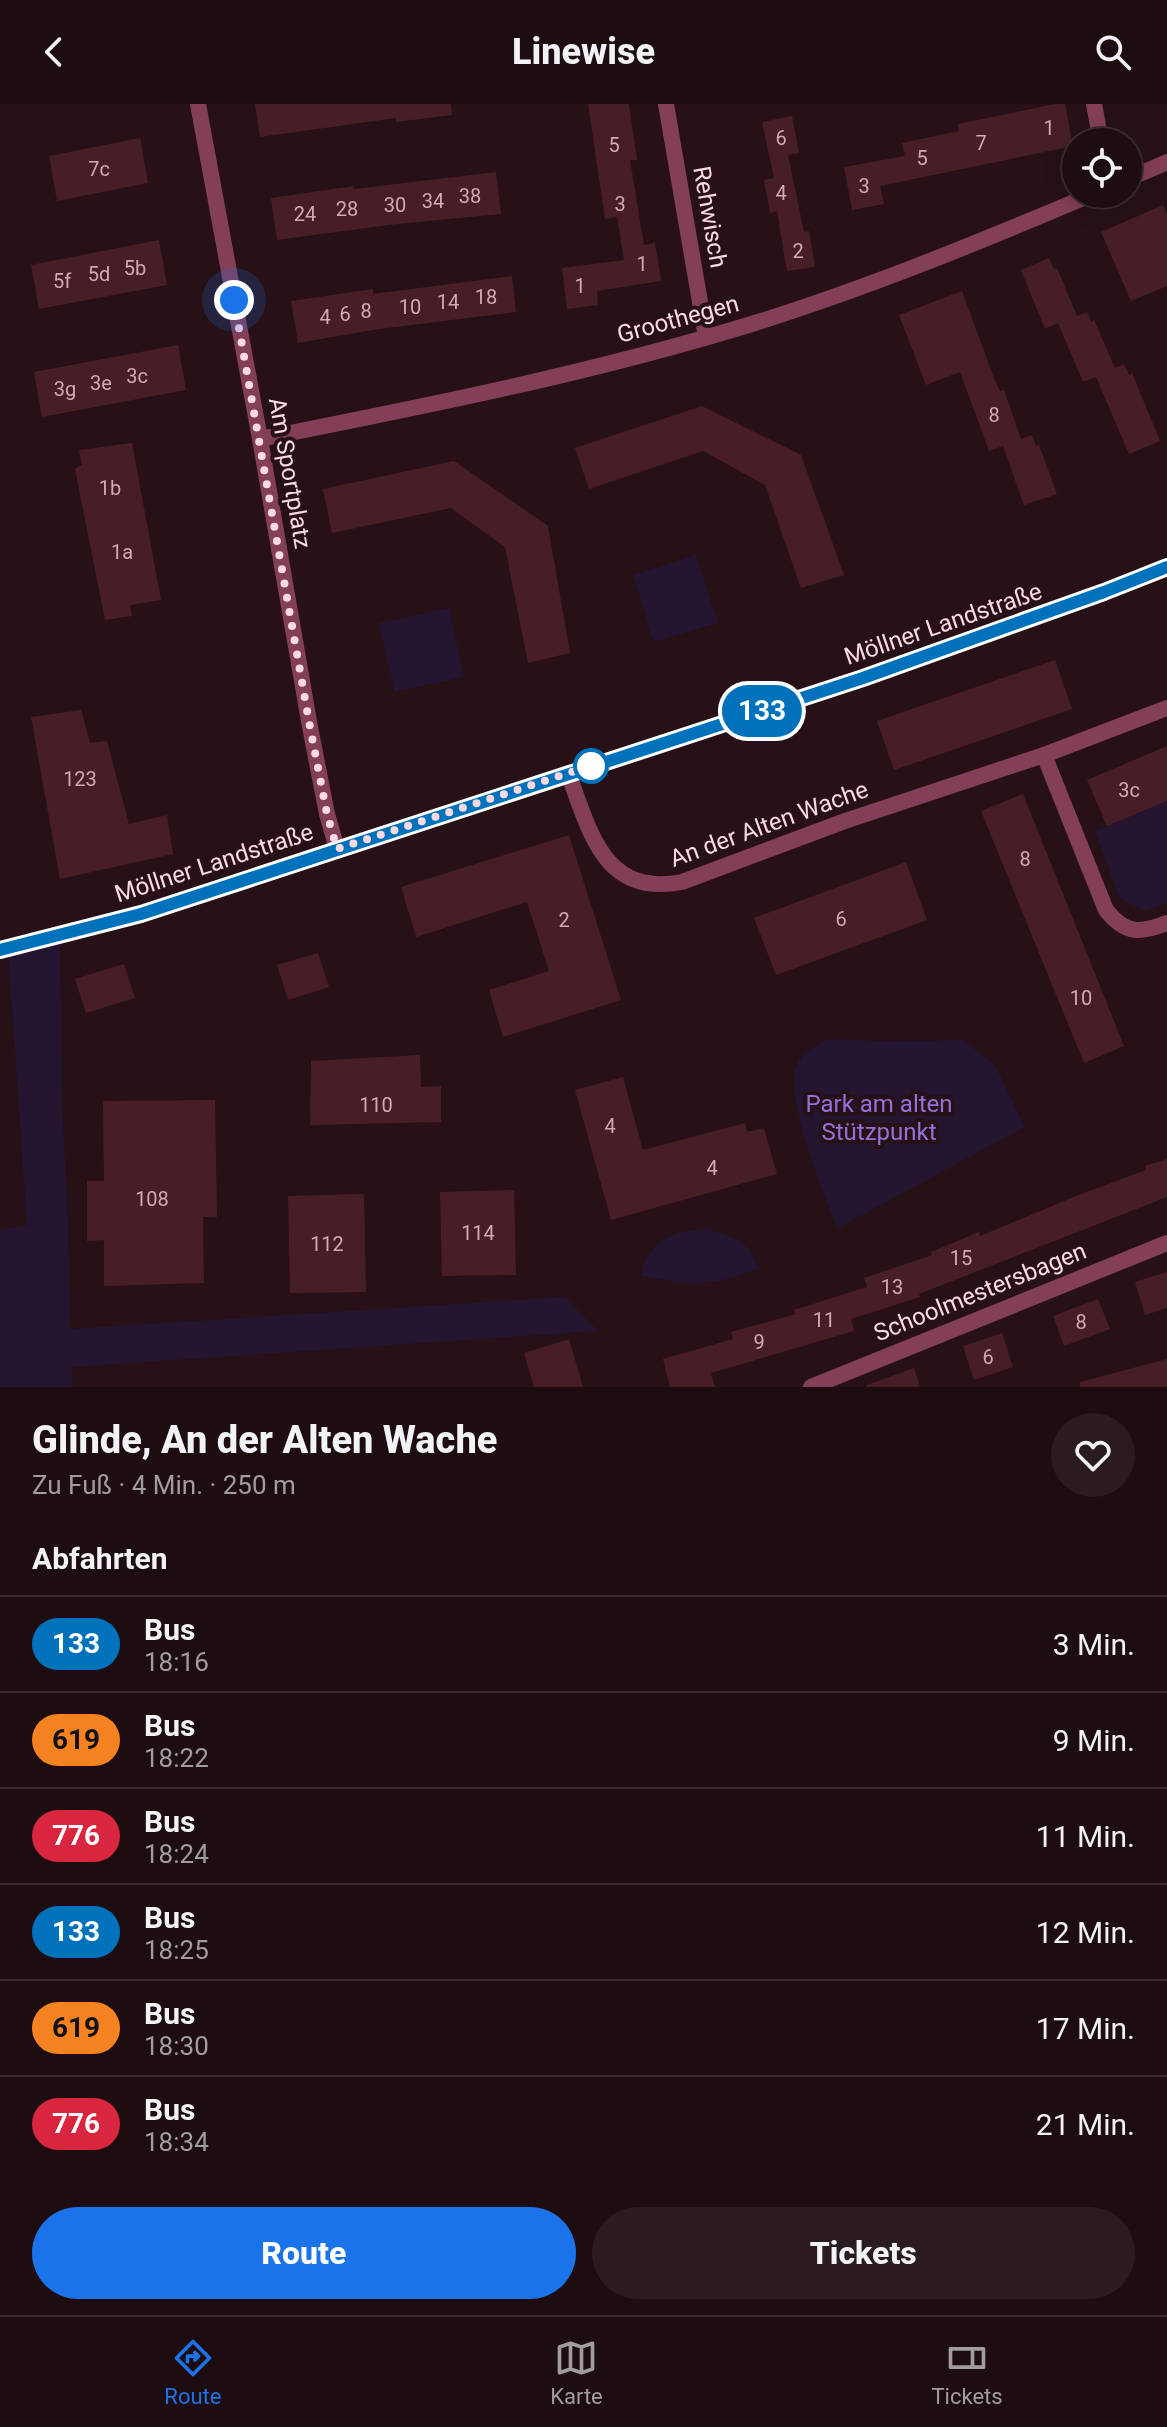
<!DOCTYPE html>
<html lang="de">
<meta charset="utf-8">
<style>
:root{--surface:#1d0d10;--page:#2a1b1e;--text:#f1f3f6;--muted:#a09c9f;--line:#3b2d30;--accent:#1a73e8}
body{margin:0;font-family:Roboto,sans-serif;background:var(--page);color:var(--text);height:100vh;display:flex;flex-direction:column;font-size:30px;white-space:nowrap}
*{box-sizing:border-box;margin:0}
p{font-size:26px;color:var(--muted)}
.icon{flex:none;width:44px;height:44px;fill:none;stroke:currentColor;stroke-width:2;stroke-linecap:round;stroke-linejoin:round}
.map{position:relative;height:1283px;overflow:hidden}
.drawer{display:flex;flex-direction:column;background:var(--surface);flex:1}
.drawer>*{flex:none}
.badge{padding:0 16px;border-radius:26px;font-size:28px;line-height:52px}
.buttons{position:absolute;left:1062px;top:24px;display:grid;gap:16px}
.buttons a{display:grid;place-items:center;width:80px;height:80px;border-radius:50%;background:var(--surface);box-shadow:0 4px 20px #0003,0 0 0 2px var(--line);font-size:40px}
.you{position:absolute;width:40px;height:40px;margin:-20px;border:6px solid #fff;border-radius:50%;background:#1a73e8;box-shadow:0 0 0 12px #1a73e833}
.map>.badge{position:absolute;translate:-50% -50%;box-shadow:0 0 0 4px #fff}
h2{padding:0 32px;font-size:30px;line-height:72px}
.round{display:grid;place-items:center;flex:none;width:84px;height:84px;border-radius:42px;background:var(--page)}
.summary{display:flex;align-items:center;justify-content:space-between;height:136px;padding:0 32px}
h1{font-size:38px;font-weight:800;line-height:60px}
.primary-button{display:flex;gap:16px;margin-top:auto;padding:16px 32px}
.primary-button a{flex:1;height:92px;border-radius:48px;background:var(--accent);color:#fff;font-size:32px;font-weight:800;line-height:92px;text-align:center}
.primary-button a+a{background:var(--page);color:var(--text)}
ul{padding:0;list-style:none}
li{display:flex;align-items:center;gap:24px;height:96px;padding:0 32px;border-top:2px solid var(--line)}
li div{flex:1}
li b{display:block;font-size:30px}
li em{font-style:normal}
li .badge{min-width:88px;font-weight:700;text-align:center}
header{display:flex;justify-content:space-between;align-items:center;height:104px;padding:0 32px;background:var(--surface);font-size:36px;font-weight:800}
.menu{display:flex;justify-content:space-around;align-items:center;height:112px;border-top:2px solid var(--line);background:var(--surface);font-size:22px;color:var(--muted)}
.menu a{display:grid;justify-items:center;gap:4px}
.menu .on{color:var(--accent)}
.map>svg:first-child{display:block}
.green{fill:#241530}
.building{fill:#471e26}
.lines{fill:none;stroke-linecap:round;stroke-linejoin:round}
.street{stroke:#833f57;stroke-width:16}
.secondary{stroke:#f776a6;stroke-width:16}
.line-casing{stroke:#fff;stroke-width:18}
.line{stroke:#0072bc;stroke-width:12}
.walk{stroke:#fdd9e3;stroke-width:8;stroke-dasharray:0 14.4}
.stop-dot{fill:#fff;stroke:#0072bc;stroke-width:4}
.labels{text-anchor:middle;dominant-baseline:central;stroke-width:8;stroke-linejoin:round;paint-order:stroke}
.number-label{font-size:20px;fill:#d0aab4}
.street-label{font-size:24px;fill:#fdd9e3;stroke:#271116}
.park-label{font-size:24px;fill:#9670dc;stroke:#271116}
</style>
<header><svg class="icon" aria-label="back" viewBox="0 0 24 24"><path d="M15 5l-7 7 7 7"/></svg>Linewise<svg class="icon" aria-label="search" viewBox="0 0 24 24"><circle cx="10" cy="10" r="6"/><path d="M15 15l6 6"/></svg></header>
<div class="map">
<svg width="1167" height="1283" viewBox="0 0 1167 1283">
<rect width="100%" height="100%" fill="#271116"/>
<g class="green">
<path d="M 696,451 L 718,519 L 654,538 L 633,471 Z"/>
<path d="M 449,504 L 464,573 L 394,588 L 379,519 Z"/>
<path d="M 1167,697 L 1167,799 L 1145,807 L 1120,795 L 1095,727 Z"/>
<path d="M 60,834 L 62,998 L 68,1113 L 70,1225 L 565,1193 L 598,1227 L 72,1263 L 73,1283 L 0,1283 L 0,1125 L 27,1121 L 8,847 Z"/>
<path d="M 828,935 L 887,937 L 964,936 L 996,963 L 1025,1023 L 838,1124 C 824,1093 785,992 796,963 C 803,947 814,943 828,935 Z"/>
<path d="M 705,1125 C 732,1131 749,1137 759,1165 L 720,1177 L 686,1180 L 641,1172 C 643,1152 659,1134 678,1129 C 686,1126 696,1127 705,1125 Z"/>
</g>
<g class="building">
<path d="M 255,0 L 451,0 L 452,11 L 396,18 L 396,14 L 260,33 Z"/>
<path d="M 588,0 L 629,0 L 637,56 L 630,56 L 644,141 L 655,139 L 661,177 L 597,187 L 598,201 L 567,205 L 562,164 L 624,156 L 617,113 L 605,115 Z"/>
<path d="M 1055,0 L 1065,0 L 1073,42 L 880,82 L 884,100 L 852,106 L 844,63 L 905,52 L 902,39 L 959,27 L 958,20 Z"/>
<path d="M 792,12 L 799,49 L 788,51 L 804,128 L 809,127 L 815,163 L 787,167 L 777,107 L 770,109 L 764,76 L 774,74 L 762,18 Z"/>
<path d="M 140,34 L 148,79 L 57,97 L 49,52 Z"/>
<path d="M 496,68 L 501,110 L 388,121 L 277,136 L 271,94 L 354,82 L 354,85 Z"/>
<path d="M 1163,101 L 1167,111 L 1167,182 L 1131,197 L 1101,128 Z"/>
<path d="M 159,136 L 167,181 L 39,205 L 31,161 Z"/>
<path d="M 1049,154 L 1054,165 L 1057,164 L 1077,212 L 1087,208 L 1091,218 L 1094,216 L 1115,264 L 1124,260 L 1129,271 L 1132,269 L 1160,337 L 1129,350 L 1096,273 L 1083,278 L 1058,219 L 1045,225 L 1021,166 Z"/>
<path d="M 512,172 L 516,208 L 379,225 L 298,239 L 291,197 L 373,185 L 373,190 Z"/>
<path d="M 962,187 L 995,277 L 1000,287 L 1004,286 L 1021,335 L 1032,331 L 1036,342 L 1039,341 L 1057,390 L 1024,401 L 1003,342 L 989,347 L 960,268 L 926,281 L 899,211 Z"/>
<path d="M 178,241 L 186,286 L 42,313 L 34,268 Z"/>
<path d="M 702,302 L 801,351 L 844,471 L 801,484 L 765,381 L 703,347 L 589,385 L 575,344 Z"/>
<path d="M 132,339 L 161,496 L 130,501 L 132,512 L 105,516 L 75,365 L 82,361 L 79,346 Z"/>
<path d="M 454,357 L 548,422 L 570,549 L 528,559 L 505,443 L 451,404 L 332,429 L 323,385 Z"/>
<path d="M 1055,556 L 1072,605 L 894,666 L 877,617 Z"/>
<path d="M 81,606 L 90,639 L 107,637 L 129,720 L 167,711 L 173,750 L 60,775 L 31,613 Z"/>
<path d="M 1167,642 L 1167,697 L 1107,722 L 1087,676 Z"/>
<path d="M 1023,690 L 1124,942 L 1084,959 L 981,707 Z"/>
<path d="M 569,731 L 621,896 L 503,933 L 489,886 L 549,867 L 527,798 L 416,833 L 401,783 Z"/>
<path d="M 906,758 L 927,816 L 776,871 L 754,814 Z"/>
<path d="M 318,849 L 329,883 L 288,896 L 277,861 Z"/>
<path d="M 124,860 L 135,894 L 86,909 L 75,875 Z"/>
<path d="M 420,951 L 421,983 L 441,982 L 441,1018 L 310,1021 L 311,957 Z"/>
<path d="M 623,973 L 643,1046 L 745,1019 L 747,1028 L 764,1024 L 777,1070 L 611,1116 L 575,986 Z"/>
<path d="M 215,996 L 217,1113 L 203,1113 L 204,1179 L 104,1182 L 104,1136 L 87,1137 L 87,1077 L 104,1077 L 103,997 Z"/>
<path d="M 1167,1055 L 1167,1093 L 919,1190 L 920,1193 L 851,1215 L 854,1227 L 711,1269 L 715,1283 L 670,1283 L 663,1255 L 733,1235 L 731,1228 L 796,1210 L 794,1206 L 867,1183 L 864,1174 L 932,1151 L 931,1148 L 979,1128 L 980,1132 L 1076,1092 L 1146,1066 L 1145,1062 Z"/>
<path d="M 514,1086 L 516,1171 L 442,1172 L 440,1088 Z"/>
<path d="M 364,1090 L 366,1188 L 290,1189 L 288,1092 Z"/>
<path d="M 1167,1168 L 1167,1204 L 1145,1211 L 1135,1178 Z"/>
<path d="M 1098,1195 L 1110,1225 L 1064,1242 L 1053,1212 Z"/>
<path d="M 1002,1229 L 1013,1263 L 974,1276 L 963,1242 Z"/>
<path d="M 569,1235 L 583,1283 L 534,1283 L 524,1249 Z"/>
<path d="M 1167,1255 L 1167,1283 L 1080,1283 L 1080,1278 Z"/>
<path d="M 914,1264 L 920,1283 L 867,1283 L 867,1281 Z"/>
</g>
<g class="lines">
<g class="street">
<path d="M 198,0 L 260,335 L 310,623 L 327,710 L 337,745"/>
<path d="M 666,0 L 706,233"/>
<path d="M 1094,0 L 1101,38"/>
<path d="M 1128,75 L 1167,58"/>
<path d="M 260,335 C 426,302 593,269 755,219 C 870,183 982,137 1093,90"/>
<path d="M 1044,651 L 1106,806 C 1125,830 1140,830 1167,819"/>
<path d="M 568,669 C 590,727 603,793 682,778 L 845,717 L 1044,651 L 1167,604"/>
<path d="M 811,1283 L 1167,1139"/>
</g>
<path class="secondary" d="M 0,846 L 141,810 L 863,574 L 1104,488 L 1167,463"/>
</g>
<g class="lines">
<g class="line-casing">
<path id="line" d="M 0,846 L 141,810 L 863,574 L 1104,488 L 1167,463"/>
</g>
<use href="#line" class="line"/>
<path class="walk" d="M 234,196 L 310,623 L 327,710 L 337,745 L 593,661 L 591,662"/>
</g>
<circle class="stop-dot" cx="591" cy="662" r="16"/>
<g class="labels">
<g class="number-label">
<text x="1049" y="24">1</text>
<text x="781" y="34">6</text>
<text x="981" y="39">7</text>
<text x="614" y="41">5</text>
<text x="922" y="54">5</text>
<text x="99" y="65">7c</text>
<text x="864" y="82">3</text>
<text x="781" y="89">4</text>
<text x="470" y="92">38</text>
<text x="433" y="97">34</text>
<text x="620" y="100">3</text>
<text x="395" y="101">30</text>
<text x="347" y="105">28</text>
<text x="305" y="110">24</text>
<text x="798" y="147">2</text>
<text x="642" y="160">1</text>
<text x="135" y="164">5b</text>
<text x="99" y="170">5d</text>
<text x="62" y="177">5f</text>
<text x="580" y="182">1</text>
<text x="486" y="193">18</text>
<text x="448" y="198">14</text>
<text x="410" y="203">10</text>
<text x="366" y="207">8</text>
<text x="345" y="210">6</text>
<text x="325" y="213">4</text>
<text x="137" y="272">3c</text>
<text x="101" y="279">3e</text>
<text x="65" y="285">3g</text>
<text x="994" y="311">8</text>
<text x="110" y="384">1b</text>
<text x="122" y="448">1a</text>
<text x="80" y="675">123</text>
<text x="1129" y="686">3c</text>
<text x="1025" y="755">8</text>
<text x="841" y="815">6</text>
<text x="564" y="816">2</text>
<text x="1081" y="894">10</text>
<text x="376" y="1001">110</text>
<text x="610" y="1022">4</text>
<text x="712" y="1064">4</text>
<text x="152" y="1095">108</text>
<text x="478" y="1129">114</text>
<text x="327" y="1140">112</text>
<text x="961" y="1154">15</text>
<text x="892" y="1183">13</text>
<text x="824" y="1216">11</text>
<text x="1081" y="1218">8</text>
<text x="759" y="1238">9</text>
<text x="988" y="1253">6</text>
</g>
<g class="street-label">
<text transform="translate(710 113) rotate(80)">Rehwisch</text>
<text transform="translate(678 215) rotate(-15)">Groothegen</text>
<text transform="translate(290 369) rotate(80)">Am Sportplatz</text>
<text transform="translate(943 520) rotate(-19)">Möllner Landstraße</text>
<text transform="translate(769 720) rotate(-20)">An der Alten Wache</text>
<text transform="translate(214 759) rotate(-18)">Möllner Landstraße</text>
<text transform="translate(980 1188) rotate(-22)">Schoolmestersbagen</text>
</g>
<g class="park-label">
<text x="879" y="1000">Park am alten<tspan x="879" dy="28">Stützpunkt</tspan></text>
</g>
</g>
</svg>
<div class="buttons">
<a><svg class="icon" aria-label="locate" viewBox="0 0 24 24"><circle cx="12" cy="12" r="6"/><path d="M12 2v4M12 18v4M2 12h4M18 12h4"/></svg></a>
</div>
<div class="you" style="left:234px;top:196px"></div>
<b class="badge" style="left:762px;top:607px;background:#0072bc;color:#fff">133</b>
</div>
<section class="drawer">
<div class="summary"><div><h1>Glinde, An der Alten Wache</h1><p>Zu Fuß · 4 Min. · 250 m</p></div><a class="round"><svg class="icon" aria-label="heart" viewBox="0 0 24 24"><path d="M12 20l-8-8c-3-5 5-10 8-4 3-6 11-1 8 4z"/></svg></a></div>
<h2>Abfahrten</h2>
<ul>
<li><span class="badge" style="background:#0072bc;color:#fff">133</span><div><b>Bus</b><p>18:16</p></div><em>3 Min.</em></li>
<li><span class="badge" style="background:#f58220;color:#111">619</span><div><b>Bus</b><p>18:22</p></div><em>9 Min.</em></li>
<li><span class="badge" style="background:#d7263d;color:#fff">776</span><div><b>Bus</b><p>18:24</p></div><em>11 Min.</em></li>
<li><span class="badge" style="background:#0072bc;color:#fff">133</span><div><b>Bus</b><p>18:25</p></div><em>12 Min.</em></li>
<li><span class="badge" style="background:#f58220;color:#111">619</span><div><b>Bus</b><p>18:30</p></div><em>17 Min.</em></li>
<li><span class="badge" style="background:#d7263d;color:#fff">776</span><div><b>Bus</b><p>18:34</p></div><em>21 Min.</em></li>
</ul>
<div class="primary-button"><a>Route</a><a>Tickets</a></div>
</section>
<nav class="menu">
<a class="on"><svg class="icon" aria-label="directions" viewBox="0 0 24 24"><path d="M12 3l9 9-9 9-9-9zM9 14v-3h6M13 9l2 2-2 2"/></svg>Route</a>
<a><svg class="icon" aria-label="map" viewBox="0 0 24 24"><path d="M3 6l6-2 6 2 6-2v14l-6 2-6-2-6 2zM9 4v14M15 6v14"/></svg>Karte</a>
<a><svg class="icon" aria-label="tickets" viewBox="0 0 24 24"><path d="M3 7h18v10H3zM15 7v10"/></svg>Tickets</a>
</nav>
